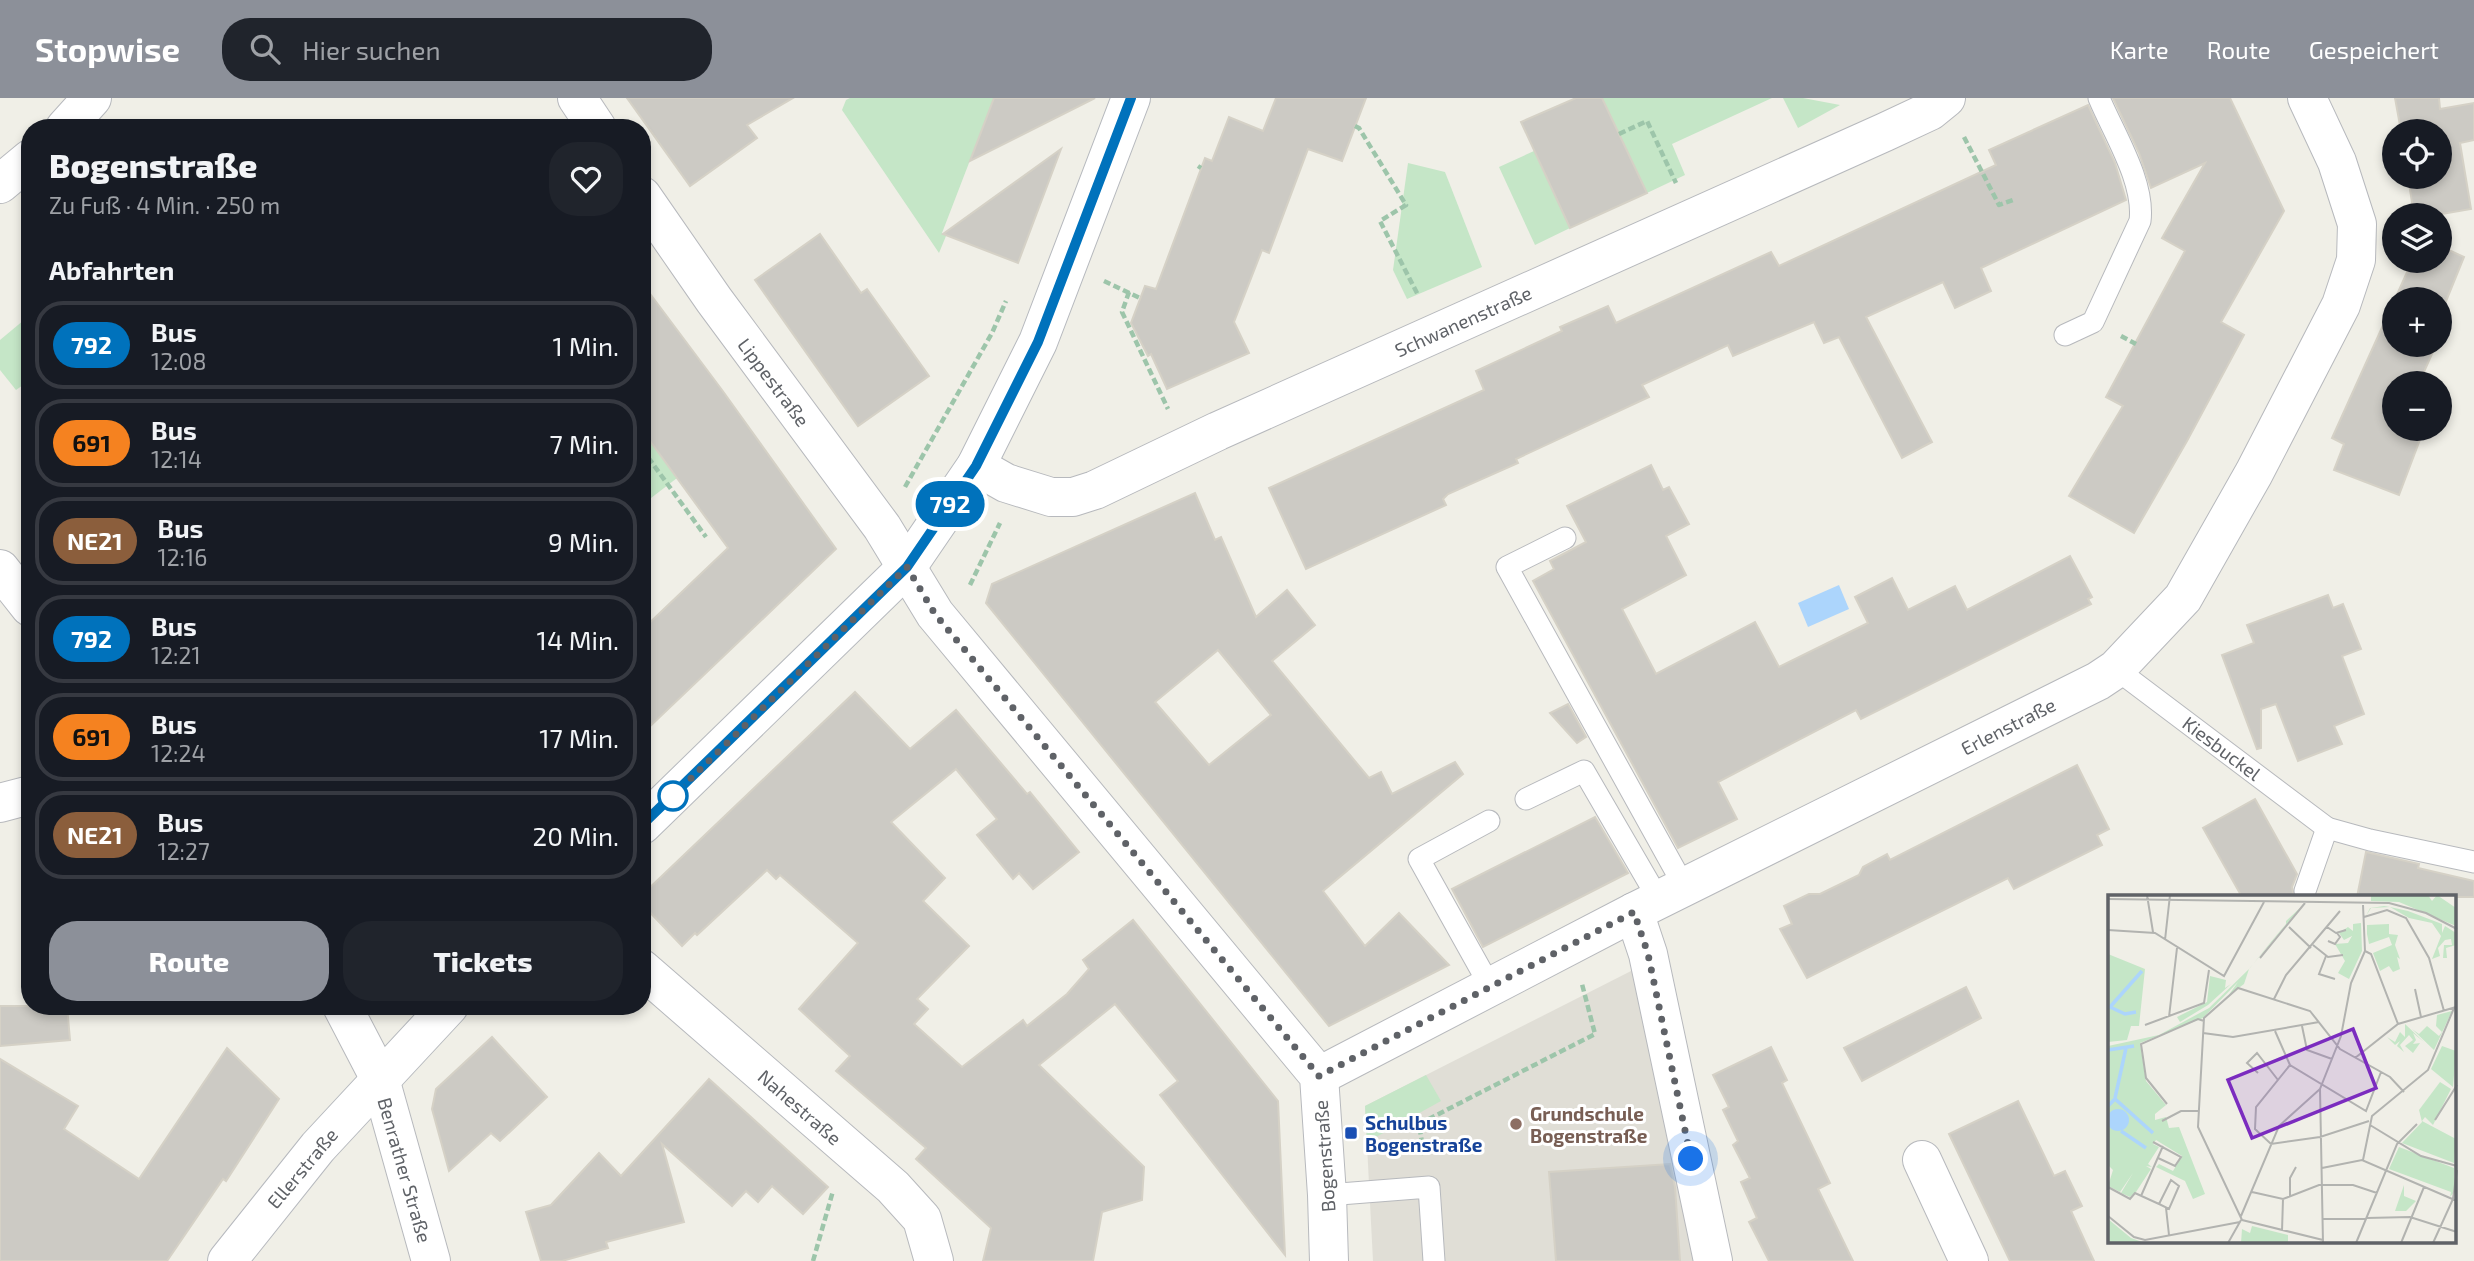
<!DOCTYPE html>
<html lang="de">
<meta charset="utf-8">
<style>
:root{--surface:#171b24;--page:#20242c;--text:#f1f3f6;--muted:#9ea1a6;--line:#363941;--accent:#8c9099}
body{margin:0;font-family:"Exo 2",sans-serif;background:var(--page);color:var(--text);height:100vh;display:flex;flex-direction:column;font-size:26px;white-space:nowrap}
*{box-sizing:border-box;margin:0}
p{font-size:23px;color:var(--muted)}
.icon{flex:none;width:38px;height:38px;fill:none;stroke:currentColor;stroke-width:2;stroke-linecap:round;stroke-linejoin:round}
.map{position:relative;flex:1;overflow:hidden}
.details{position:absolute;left:21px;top:21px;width:630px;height:896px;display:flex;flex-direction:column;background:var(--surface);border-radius:28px;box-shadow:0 4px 10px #0003}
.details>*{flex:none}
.badge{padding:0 14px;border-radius:23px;font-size:24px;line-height:46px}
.tools{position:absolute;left:2382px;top:21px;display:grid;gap:14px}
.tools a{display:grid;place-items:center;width:70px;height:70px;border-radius:50%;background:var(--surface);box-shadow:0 4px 10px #0003;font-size:35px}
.you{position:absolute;width:35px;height:35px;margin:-18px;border:5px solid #fff;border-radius:50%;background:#1a73e8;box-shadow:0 0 0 10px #1a73e833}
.map>.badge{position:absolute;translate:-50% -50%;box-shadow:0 0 0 4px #fff}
h2{padding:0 28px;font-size:26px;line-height:63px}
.round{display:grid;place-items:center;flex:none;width:74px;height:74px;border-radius:28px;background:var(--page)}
.overview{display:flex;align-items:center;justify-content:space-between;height:119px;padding:0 28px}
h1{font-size:33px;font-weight:800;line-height:52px}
.cta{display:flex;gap:14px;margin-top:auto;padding:14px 28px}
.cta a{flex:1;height:80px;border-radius:28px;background:var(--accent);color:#fff;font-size:28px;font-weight:800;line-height:80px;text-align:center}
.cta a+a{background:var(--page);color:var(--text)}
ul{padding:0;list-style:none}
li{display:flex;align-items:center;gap:21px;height:88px;margin:0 14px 10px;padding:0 14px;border:4px solid var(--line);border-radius:28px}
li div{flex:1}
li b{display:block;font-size:26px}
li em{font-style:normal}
li .badge{min-width:77px;font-weight:700;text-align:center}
header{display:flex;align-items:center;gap:42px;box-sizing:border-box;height:98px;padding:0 35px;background:var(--accent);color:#fff}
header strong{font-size:33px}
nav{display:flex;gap:38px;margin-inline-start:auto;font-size:24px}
.search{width:490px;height:63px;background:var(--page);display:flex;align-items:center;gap:18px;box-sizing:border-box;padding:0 24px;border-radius:28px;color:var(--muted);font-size:26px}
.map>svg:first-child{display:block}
.education{fill:#e0ded6}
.green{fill:#c5e6c7}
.water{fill:#acd5fc}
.building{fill:#cccac4;stroke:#d5d1c6;stroke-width:2;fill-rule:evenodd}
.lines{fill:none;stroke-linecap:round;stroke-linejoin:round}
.service-casing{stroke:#b7b9bd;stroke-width:23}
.minor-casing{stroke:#b7b9bd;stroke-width:40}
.secondary-casing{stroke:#b6b9be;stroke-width:40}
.path{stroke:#9dc5aa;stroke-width:4.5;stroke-dasharray:7 3.5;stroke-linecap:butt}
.service{stroke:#fff;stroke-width:21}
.minor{stroke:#fff;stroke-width:38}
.secondary{stroke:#fff;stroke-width:38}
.line-casing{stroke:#fff;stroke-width:16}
.line{stroke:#0072bc;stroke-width:10}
.walk{stroke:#5f6267;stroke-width:7;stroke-dasharray:0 12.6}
.stop-dot{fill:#fff;stroke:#0072bc;stroke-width:3.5}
.education-dot{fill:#8d6e63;stroke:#fff;stroke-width:2.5}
.transit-dot{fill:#1a4fb4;stroke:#fff;stroke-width:2.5}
.labels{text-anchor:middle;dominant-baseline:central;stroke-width:6;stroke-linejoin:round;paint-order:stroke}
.street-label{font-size:19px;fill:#5f6267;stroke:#fff}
.education-label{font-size:19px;font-weight:bold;fill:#785e54;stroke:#fff;text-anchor:start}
.transit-label{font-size:19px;font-weight:bold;fill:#164399;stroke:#fff;text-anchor:start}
.inset-river{fill:none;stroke:#acd5fc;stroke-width:3.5}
.inset-road{fill:none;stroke:#b2b3b0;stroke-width:2}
.view{fill:#7b2cbf;fill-opacity:0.15;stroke:#7b2cbf;stroke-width:3.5}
.inset-edge{fill:none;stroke:#5f6267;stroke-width:3.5}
</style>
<header>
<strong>Stopwise</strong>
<div class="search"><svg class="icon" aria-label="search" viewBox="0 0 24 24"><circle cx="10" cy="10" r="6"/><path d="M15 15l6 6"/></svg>Hier suchen</div>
<nav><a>Karte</a><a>Route</a><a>Gespeichert</a></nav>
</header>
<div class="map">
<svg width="2474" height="1163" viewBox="0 0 2474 1163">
<rect width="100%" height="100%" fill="#f0efe7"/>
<path class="education" d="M 1633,872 L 1696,1163 L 1373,1163 L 1365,1008 Z"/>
<g class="green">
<path d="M 850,0 L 994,0 L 942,135 L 946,138 L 939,155 L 842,12 L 846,2 Z"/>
<path d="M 1602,0 L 1772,0 L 1672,46 L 1685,77 L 1647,95 Z"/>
<path d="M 1783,0 L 1803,0 L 1840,7 L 1798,30 Z"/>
<path d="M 1534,53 L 1570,130 L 1535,147 L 1499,69 Z"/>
<path d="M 1408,65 L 1445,74 L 1482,169 L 1407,201 L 1393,172 Z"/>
<path d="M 30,217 L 30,282 L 16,292 L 0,272 L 0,242 Z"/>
<path d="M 642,332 L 677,380 L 642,407 Z"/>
<path d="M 1426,977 L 1441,1003 L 1367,1044 L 1365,1008 Z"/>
</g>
<path class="water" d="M 1839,487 L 1849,511 L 1808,529 L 1798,505 Z"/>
<g class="building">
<path d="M 627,0 L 793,0 L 747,27 L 757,40 L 690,88 Z"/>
<path d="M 994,0 L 1095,0 L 970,63 Z"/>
<path d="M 1276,0 L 1366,0 L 1342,63 L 1308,51 L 1269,155 L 1262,152 L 1234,224 L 1249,255 L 1167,291 L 1151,256 L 1148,258 L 1131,225 L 1145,188 L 1156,191 L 1205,60 L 1212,63 L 1229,19 L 1263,33 Z"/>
<path d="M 1576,0 L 1602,0 L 1647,95 L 1570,130 L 1521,24 Z"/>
<path d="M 2113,0 L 2230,0 L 2284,113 L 2221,224 L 2244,237 L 2187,343 L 2134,435 L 2069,398 L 2123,308 L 2106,299 L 2185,153 L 2162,140 L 2205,65 L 2151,90 L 2139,55 Z"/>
<path d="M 2395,0 L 2439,0 L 2440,11 L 2474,5 L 2474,42 L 2460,45 L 2471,111 L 2436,117 L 2414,117 L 2408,79 L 2440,79 L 2440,33 L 2401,33 Z"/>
<path d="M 2088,7 L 2115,65 L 2126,102 L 1981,170 L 1991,193 L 1955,210 L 1943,184 L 1866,219 L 1932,344 L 1902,360 L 1839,239 L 1824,245 L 1814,224 L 1733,258 L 1728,247 L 1642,287 L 1649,299 L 1516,361 L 1518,365 L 1448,396 L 1443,401 L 1446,407 L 1306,471 L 1269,390 L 1484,292 L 1476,273 L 1562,233 L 1560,229 L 1608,208 L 1616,225 L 1771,154 L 1779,168 L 1996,67 L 1989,52 Z"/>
<path d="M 1061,51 L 1018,165 L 943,136 Z"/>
<path d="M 820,136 L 861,195 L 867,191 L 929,278 L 858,328 L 755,182 Z"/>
<path d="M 2440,148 L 2464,159 L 2440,218 L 2448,221 L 2440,239 L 2440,201 L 2395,201 L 2412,163 L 2440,163 Z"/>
<path d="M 642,185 L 722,292 L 836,451 L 642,636 L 642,532 L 728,450 L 642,332 Z"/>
<path d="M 2394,203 L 2394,247 L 2436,247 L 2419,285 L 2394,285 L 2394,331 L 2424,331 L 2399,397 L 2334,372 L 2344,346 L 2332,340 Z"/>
<path d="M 1651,367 L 1663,392 L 1669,389 L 1689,426 L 1666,438 L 1686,477 L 1622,511 L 1656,576 L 1755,524 L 1779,569 L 1868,525 L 1855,499 L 1892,480 L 1908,512 L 1955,488 L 1967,512 L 2070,458 L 2092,499 L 2088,501 L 2091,506 L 1861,621 L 1856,612 L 1718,684 L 1737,721 L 1678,750 L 1533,483 L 1554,471 L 1550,463 L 1586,444 L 1567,408 Z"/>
<path d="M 1195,395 L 1215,442 L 1221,439 L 1256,519 L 1287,492 L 1315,527 L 1272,563 L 1369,680 L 1381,674 L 1392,696 L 1455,664 L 1463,676 L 1323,793 L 1365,848 L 1399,815 L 1449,867 L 1329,928 L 986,505 L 992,486 ZM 1218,552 L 1271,617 L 1209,667 L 1155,604 Z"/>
<path d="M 2328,497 L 2333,510 L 2343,506 L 2361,551 L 2342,558 L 2364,616 L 2334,628 L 2342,646 L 2298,663 L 2276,606 L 2261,611 L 2261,650 L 2257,651 L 2222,557 L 2254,545 L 2247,527 Z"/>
<path d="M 855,594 L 910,651 L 956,612 L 1027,696 L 1030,694 L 1079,754 L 1033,791 L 1019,775 L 1013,781 L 977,737 L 997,721 L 956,671 L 891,724 L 945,780 L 923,803 L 969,848 L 917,901 L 928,911 L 914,926 L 962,969 L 1023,922 L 1027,928 L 1067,896 L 1089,871 L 1083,862 L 1133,822 L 1278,1003 L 1285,1157 L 1160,997 L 1178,983 L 1115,906 L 1039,967 L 1144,1069 L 1142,1102 L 1102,1114 L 1093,1163 L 983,1163 L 991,1130 L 916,1061 L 926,1050 L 836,973 L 850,958 L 799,911 L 858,845 L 780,777 L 776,781 L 767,772 L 697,837 L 695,835 L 682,848 L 642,806 L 642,797 Z"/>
<path d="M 1568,606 L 1586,639 L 1577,645 L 1550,615 Z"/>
<path d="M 2077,667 L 2109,731 L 2097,737 L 2102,747 L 2014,791 L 2008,780 L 1807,880 L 1780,831 L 1792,826 L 1784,808 L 1809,796 L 1820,796 L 1859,777 L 1863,769 L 1887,756 L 1890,762 Z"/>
<path d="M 2255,701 L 2297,776 L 2292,789 L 2294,799 L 2242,799 L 2203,730 Z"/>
<path d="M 1595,719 L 1628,775 L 1483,849 L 1452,791 Z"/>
<path d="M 2366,754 L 2419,766 L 2418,770 L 2474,783 L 2474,799 L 2357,799 Z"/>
<path d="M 1966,889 L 1981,920 L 1862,983 L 1844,950 Z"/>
<path d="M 0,908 L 67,908 L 70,942 L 0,948 Z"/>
<path d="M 492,939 L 547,999 L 500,1043 L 491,1035 L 449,1073 L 432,1011 L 436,991 Z"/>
<path d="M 1771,949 L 1787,982 L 1782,985 L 1830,1085 L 1818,1091 L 1853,1163 L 1769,1163 L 1749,1124 L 1757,1120 L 1741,1084 L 1750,1080 L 1733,1047 L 1738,1043 L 1723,1012 L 1729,1009 L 1713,977 Z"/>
<path d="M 227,950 L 279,1001 L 226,1083 L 223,1081 L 167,1163 L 0,1163 L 0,961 L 78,1008 L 64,1031 L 139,1081 Z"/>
<path d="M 709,981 L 828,1089 L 803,1116 L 772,1088 L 758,1104 L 746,1093 L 732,1108 L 662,1046 L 684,1124 L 606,1144 L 608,1150 L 562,1163 L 541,1163 L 526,1114 L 551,1107 L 599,1055 L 621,1078 Z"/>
<path d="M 2018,1003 L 2054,1078 L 2065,1073 L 2082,1108 L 2071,1113 L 2094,1163 L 2010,1163 L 1949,1036 Z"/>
<path d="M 1670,1066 L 1675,1089 L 1680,1163 L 1556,1163 L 1549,1074 Z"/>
</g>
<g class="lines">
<g class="service-casing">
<g id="service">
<path d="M 2065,237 L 2093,224 L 2140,123 C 2145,84 2114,36 2099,0"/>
<path d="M 1565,440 L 1507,469 L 1685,790"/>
<path d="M 2116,571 L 2327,730"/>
<path d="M 1526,701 L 1584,673 L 1659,802"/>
<path d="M 1489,723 L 1419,761 L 1491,890"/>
<path d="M 2305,793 L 2327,730 L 2370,742 L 2474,764"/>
<path d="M 1327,1097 L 1429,1089 L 1434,1163"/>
</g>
</g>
<g class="minor-casing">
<g id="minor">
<path d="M 577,0 L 597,30"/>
<path d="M 65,30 L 92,0"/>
<path d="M 0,86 L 30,61"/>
<path d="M 642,98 L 714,202 L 882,429 L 935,516 L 1319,978 L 1327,1097 L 1329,1163"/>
<path d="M 976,368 L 1006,385 L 1051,399 L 1073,399 L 1095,392 L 1218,333 L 1885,34 L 1930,13 L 1946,0"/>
<path d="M 0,471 L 30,509"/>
<path d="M 0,705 L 30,697"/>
<path d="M 1634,814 L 1648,856 L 1713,1163"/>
<path d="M 642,871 L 893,1089 L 922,1121 L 934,1163"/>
<path d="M 342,908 L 380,981 L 431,1163"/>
<path d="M 1319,978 L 1634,814 L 2098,583 L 2116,571 L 2183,500 L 2254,375 L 2341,207 L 2356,162 L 2357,126 L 2337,64 L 2307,0"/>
<path d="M 1922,1062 L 1969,1163"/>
</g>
</g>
<g class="secondary-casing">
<g id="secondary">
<path d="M 642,727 L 907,469 L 976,368 L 1038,244 L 1131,0"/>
<path d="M 227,1163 L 318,1049 L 449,908"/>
</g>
</g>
<g class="path">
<path d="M 1355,28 L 1359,30 L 1406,107 L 1380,123 L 1418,197"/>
<path d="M 1619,36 L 1647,23 L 1676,85"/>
<path d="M 1964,39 L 1999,107 L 2013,102"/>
<path d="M 1198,68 L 1201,70"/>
<path d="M 1104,183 L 1140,200"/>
<path d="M 1129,194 L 1122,214 L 1168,311"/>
<path d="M 2121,238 L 2136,246"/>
<path d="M 642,351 L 706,439"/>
<path d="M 905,389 L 992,235 L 1006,203"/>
<path d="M 970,487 L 1000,425"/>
<path d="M 1424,1057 L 1419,1026 L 1595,936 L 1582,886"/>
<path d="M 813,1163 L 833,1093"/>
</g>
<use href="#service" class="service"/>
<use href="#minor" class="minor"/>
<use href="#secondary" class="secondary"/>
</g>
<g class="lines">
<g class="line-casing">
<path id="line" d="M 642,727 L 907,469 L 976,368 L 1038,244 L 1131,0"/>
</g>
<use href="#line" class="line"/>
<path class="walk" d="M 673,698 L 907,469 L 935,516 L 1319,978 L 1634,814 L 1648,856 L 1691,1061"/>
</g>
<circle class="stop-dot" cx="673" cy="698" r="14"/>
<circle class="education-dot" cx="1516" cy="1026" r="7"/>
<rect class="transit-dot" x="1344" y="1028" width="14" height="14" rx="3.5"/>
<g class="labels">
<g class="street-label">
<text transform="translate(1463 223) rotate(-24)">Schwanenstraße</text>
<text transform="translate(774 284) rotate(53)">Lippestraße</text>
<text transform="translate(2008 628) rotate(-27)">Erlenstraße</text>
<text transform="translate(2222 650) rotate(37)">Kiesbuckel</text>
<text transform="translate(800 1009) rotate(41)">Nahestraße</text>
<text transform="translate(1324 1058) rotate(-94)">Bogenstraße</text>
<text transform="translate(302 1070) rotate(-50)">Ellerstraße</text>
<text transform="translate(405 1072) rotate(74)">Benrather Straße</text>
</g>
<g class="education-label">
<text x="1530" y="1015">Grundschule<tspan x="1530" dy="22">Bogenstraße</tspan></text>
</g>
<g class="transit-label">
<text x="1365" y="1024">Schulbus<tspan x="1365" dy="22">Bogenstraße</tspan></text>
</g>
</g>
<g transform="translate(2108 797)">
<rect width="348" height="348" fill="#f0efe7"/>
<path d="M 263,0 L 320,0 L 324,6 L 329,0 L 348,13 L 348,31 L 291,7 L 263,6 ZM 276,11 L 282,12 L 300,16 L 334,29 L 334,38 L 337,31 L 348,38 L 348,50 L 338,53 L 339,63 L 335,63 L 336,50 L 344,50 L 343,44 L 337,45 L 330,53 L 332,61 L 324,64 L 333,41 L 324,28 L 301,23 L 282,12 L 263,13 L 258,21 L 262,13 ZM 193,12 L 141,74 L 136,89 L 120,101 L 130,87 L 95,123 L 32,148 L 38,186 L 58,210 L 47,219 L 47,225 L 58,222 L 61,233 L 71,232 L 97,299 L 85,304 L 77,286 L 48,272 L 51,269 L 65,276 L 74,261 L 48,245 L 45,249 L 51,252 L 40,269 L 44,272 L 38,271 L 43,274 L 28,297 L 22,302 L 13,298 L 25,278 L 12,297 L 0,291 L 5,275 L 0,270 L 0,151 L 51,140 L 101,113 L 140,75 L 142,73 L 162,48 L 178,29 L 178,26 ZM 253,28 L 254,56 L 241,84 L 230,78 L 237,66 L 227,49 L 240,48 L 244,41 L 236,45 L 231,38 L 240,32 L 245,36 L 245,29 ZM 281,29 L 281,39 L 290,40 L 287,50 L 292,64 L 289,62 L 292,74 L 285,77 L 281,71 L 272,76 L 265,58 L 284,50 L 281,42 L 261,49 L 259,39 L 259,30 ZM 0,59 L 37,74 L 31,131 L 23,131 L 19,145 L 0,147 ZM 102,81 L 118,85 L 117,93 L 123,89 L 100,110 L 72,127 L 69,122 L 99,107 ZM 344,116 L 326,155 L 304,134 L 311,139 L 319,131 L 331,141 L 334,137 L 328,131 L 329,120 ZM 297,129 L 316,147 L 305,138 L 308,145 L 305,149 L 312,148 L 305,158 L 297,151 L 305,145 L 301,140 L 292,150 L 296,157 L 289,151 L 292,146 L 287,150 L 279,142 L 287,147 L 292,137 L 297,142 ZM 334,151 L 348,156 L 345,192 L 323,174 ZM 332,187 L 343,194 L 325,230 L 317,222 L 314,226 L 348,244 L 346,268 L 294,248 L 314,227 L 311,215 ZM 291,252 L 346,273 L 346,297 L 342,302 L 343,297 L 281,274 ZM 296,290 L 296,301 L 308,306 L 298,316 L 287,316 ZM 0,324 L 23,343 L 37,348 L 0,348 ZM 144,331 L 180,340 L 180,348 L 133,348 L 134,334 L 142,338 Z" fill="#c5e6c7"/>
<path d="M-1 225a11 11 0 1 1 22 0a11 11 0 1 1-22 0Z" fill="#acd5fc"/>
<path class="inset-river" d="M 28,117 L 17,119 L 2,112 L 34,76M 0,155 L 26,151M 7,203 L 18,153M 0,211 L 7,204 L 45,238M 13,236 L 38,253"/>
<path class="inset-road" d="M 39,0 L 45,37M 0,4 L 281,8 L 318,18 L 349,34M 256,22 L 279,15 L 298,23 L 321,63 L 336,116M 181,32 L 203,53M 219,32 L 228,38 L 238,35M 0,35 L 47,38 L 116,81 L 156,7M 57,45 L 62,0M 220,46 L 227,49 L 232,42 L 229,38M 205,50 L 220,62 L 235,60M 257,56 L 263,59 L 290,129M 218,61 L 211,79 L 227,84M 152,63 L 197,8M 307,94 L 313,122M 166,104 L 178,80 L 232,16M 61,122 L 69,53M 37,130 L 96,108 L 101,75M 194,131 L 199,155 L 224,164M 167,136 L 182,170 L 258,216 L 273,177M 95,138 L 125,142 L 211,127M 247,163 L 290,129 L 348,112M 182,170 L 148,212 L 147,234 L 163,249 L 212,242 L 261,226M 150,178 L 139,168 L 149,158 L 170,185M 59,209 L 38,183 L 33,149 L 90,124 L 96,126M 327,225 L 349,190M 54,226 L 73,216 L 90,216M 262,230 L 313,261 L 349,271M 45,247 L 73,262 L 67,271 L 50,263M 255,265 L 264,221 L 320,175 L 346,113M 214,273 L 254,265 L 349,306M 63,285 L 71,291 L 61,314 L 51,309 ZM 0,292 L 22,304 L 27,298 L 51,309M 144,297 L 175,304 L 211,290 L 245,290 L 269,298M 33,301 L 55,251M 182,301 L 182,283 L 188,272M 58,313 L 61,340M 0,321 L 26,342 L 37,345 L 132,327M 133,321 L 171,231 L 212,194M 215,324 L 302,322 L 349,337M 134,325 L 90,232 L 96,123 L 130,93 L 202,116 L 232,154 L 282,182 L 296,197M 134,325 L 215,345M 174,336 L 175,304M 120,348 L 133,325M 215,348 L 212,194 L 233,141 L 243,88 L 257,56 L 255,10M 248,348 L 289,249 L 309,229M 293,348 L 316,292M 325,348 L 345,304 L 349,275"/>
<path class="view" d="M 245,134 L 268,193 L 144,243 L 120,185 Z"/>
<rect width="348" height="348" class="inset-edge"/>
</g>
</svg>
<div class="tools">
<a><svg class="icon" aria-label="locate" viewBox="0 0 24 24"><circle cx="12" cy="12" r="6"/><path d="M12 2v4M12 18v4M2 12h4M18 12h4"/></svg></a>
<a><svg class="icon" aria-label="layers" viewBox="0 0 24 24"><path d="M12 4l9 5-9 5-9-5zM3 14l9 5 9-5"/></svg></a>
<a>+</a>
<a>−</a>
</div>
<div class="you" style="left:1691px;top:1061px"></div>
<b class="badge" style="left:950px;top:406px;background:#0072bc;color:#fff">792</b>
<section class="details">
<div class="overview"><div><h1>Bogenstraße</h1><p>Zu Fuß · 4 Min. · 250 m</p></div><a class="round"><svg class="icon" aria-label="heart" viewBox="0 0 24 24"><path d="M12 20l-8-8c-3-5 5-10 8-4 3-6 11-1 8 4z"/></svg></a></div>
<h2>Abfahrten</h2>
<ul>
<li><span class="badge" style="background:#0072bc;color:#fff">792</span><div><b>Bus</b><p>12:08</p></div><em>1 Min.</em></li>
<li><span class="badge" style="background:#f58220;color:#111">691</span><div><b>Bus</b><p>12:14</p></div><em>7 Min.</em></li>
<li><span class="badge" style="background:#8b5e3c;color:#fff">NE21</span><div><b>Bus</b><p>12:16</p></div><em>9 Min.</em></li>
<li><span class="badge" style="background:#0072bc;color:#fff">792</span><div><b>Bus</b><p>12:21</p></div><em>14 Min.</em></li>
<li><span class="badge" style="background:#f58220;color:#111">691</span><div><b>Bus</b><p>12:24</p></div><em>17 Min.</em></li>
<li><span class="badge" style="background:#8b5e3c;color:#fff">NE21</span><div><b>Bus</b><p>12:27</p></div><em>20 Min.</em></li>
</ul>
<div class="cta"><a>Route</a><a>Tickets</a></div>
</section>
</div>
